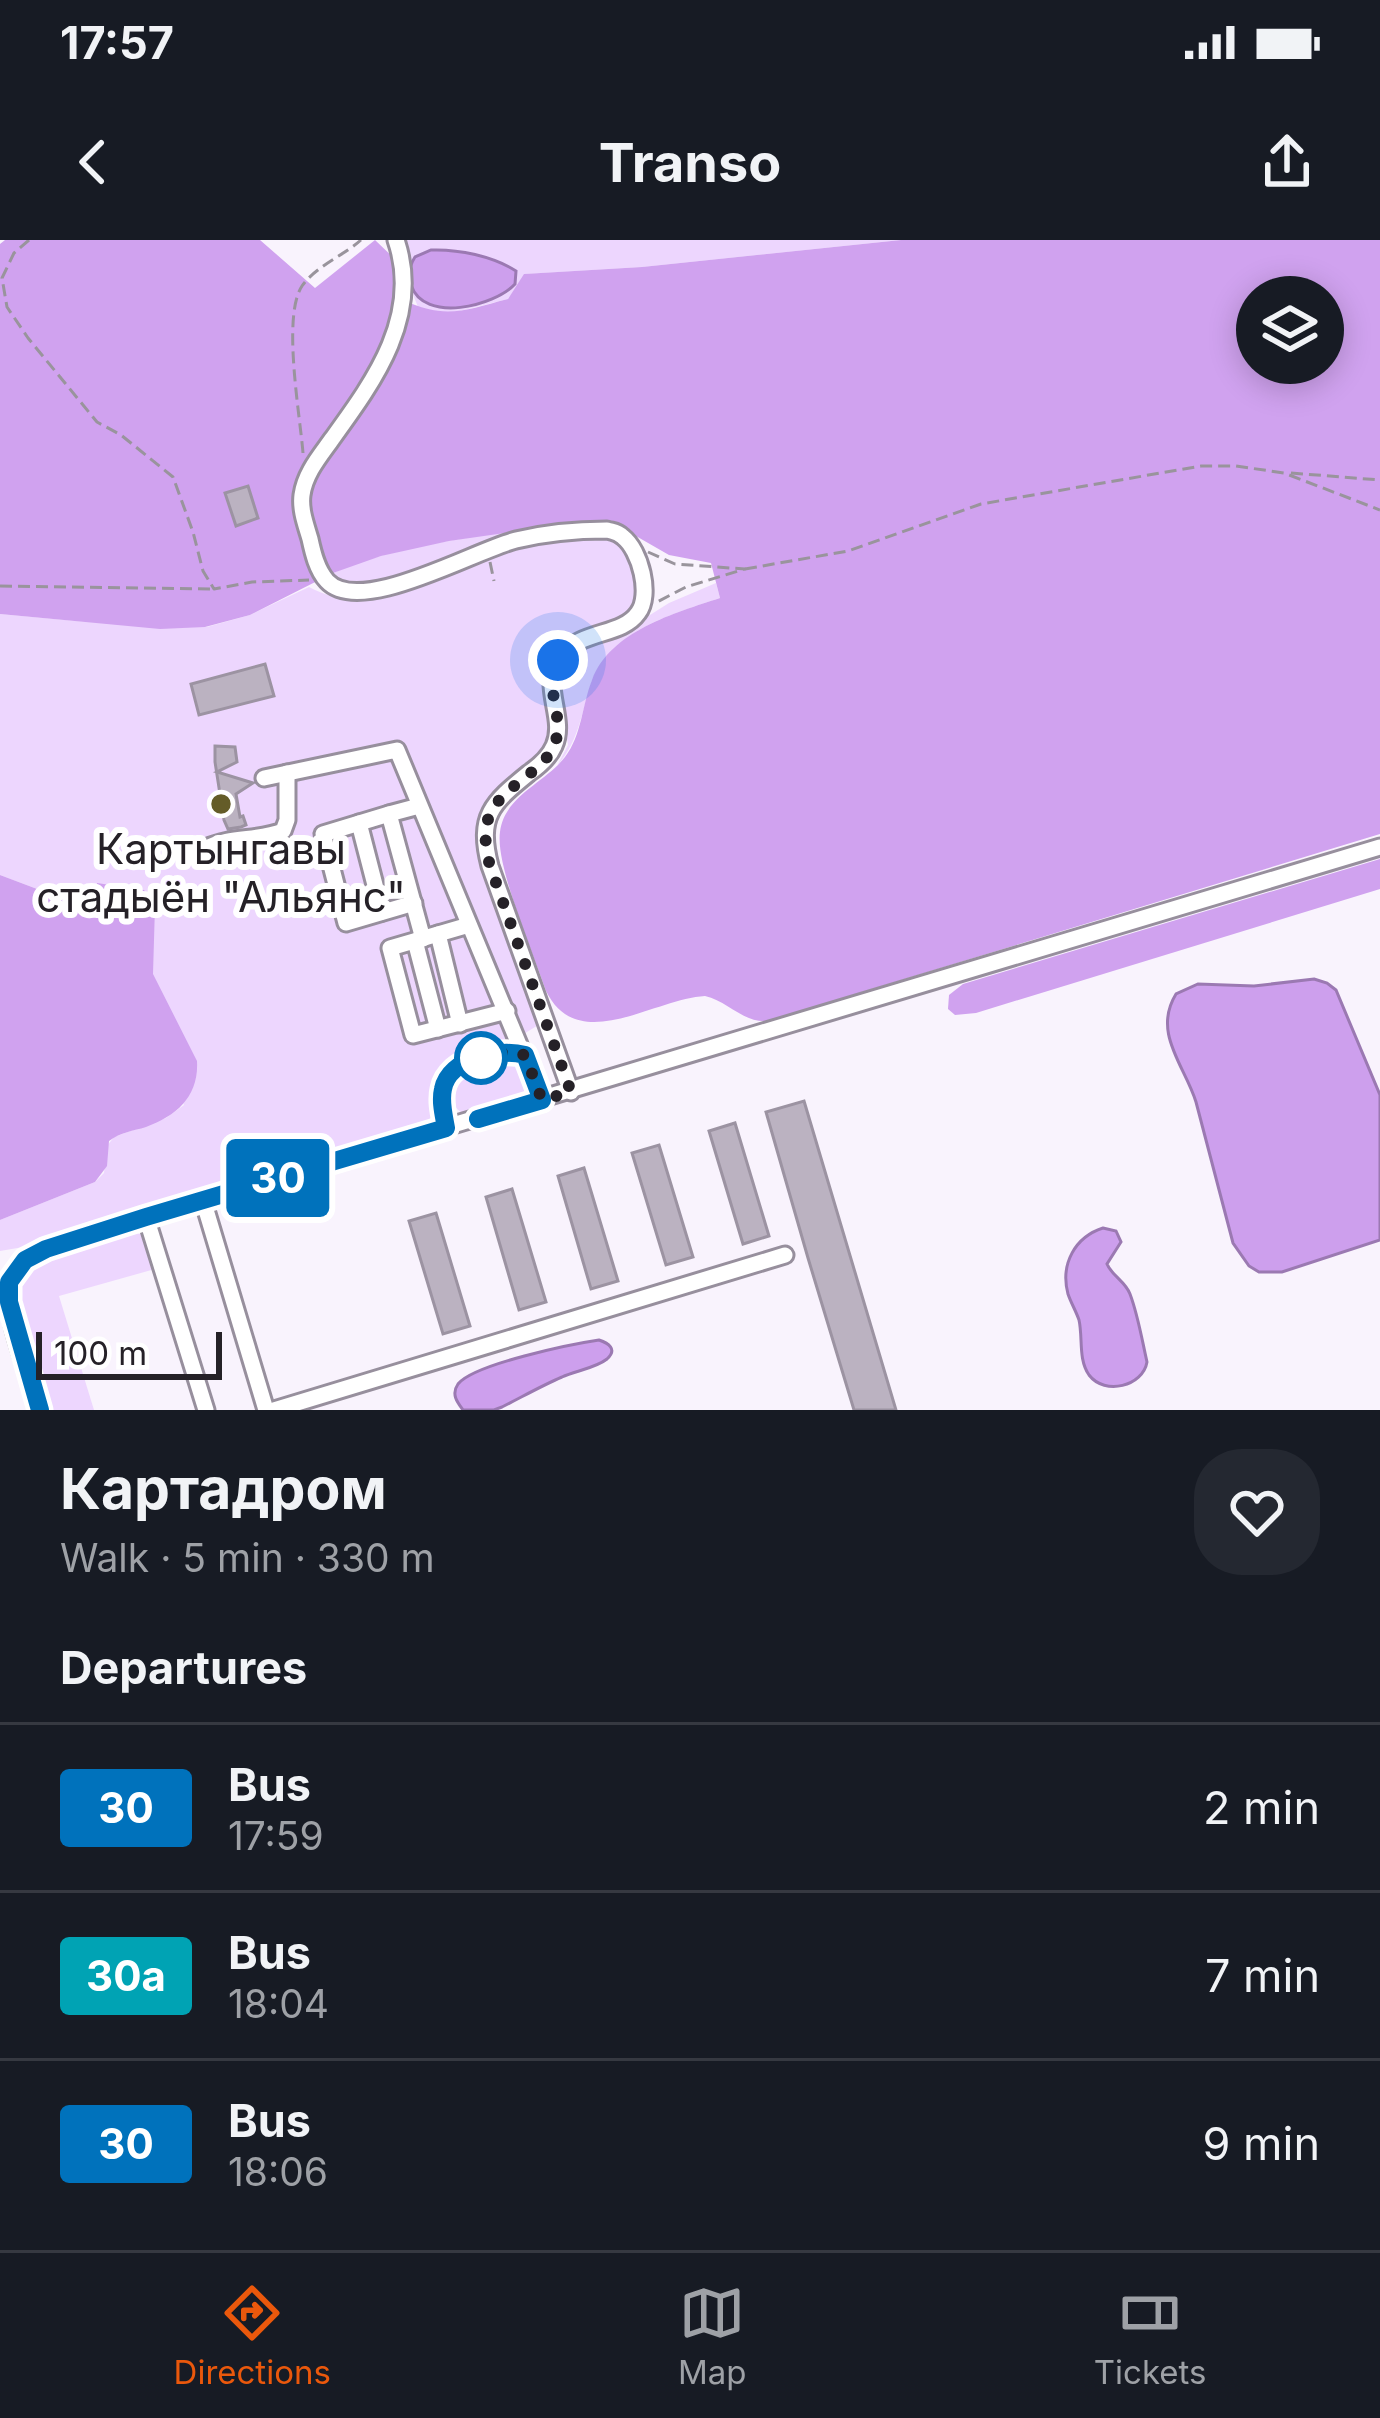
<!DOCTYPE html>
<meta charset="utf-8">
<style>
:root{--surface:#171b24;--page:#242831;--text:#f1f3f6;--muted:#9ea1a6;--line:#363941;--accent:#ea580c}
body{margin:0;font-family:Inter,sans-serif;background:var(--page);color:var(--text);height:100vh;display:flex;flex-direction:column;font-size:45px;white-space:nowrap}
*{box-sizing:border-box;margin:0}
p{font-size:39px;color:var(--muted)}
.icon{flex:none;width:66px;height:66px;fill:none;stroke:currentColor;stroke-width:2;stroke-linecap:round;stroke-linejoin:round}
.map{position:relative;height:1170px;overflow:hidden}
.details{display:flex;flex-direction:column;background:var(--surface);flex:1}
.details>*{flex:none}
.badge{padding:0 24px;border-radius:9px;font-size:42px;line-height:78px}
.controls{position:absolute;left:1236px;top:36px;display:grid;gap:24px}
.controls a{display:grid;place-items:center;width:108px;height:108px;border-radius:50%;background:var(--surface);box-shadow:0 6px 30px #0003;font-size:60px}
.scale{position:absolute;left:36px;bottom:30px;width:186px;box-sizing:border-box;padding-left:12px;border:6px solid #252127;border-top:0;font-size:33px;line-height:42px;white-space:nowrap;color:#252127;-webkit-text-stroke:9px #fff;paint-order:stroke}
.you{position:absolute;width:60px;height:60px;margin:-30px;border:9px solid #fff;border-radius:50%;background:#1a73e8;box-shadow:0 0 0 18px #1a73e833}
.map>.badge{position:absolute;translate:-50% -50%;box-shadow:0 0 0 6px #fff}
h2{padding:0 60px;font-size:45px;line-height:108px}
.round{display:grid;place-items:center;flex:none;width:126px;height:126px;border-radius:48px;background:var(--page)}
.head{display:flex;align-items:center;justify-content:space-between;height:204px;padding:0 60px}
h1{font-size:57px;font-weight:700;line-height:90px}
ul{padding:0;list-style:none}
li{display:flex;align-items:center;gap:36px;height:168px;padding:0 60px;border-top:3px solid var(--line)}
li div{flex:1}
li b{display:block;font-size:45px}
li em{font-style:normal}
li .badge{min-width:132px;font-weight:700;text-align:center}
.status{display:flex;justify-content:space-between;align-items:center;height:84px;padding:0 60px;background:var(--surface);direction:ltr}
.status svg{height:33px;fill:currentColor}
header{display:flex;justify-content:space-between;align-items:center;height:156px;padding:0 60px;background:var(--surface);font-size:54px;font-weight:700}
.tab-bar{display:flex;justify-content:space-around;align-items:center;height:168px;border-top:3px solid var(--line);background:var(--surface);font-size:33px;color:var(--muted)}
.tab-bar a{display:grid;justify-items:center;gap:6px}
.tab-bar .on{color:var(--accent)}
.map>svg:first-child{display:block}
.green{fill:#edd6fe}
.forest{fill:#d0a2ef;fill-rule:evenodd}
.water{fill:#cd9fed;stroke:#9b79b2;stroke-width:3}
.building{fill:#bbb2c1;stroke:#9c93a2;stroke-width:3}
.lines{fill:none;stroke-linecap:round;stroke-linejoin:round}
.minor-casing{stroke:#978f9d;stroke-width:21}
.path{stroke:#99949c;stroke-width:3;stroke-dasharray:12 6;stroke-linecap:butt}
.minor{stroke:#fff;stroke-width:15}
.line-casing{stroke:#fff;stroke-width:27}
.line{stroke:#0072bc;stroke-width:18}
.walk{stroke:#252127;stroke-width:12;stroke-dasharray:0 21.6}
.poi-dot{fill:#645c28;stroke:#fff;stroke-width:4.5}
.stop-dot{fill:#fff;stroke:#0072bc;stroke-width:6}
.labels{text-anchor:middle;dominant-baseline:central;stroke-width:12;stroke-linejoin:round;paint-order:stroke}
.poi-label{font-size:42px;fill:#252127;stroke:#fff}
</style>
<div class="status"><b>17:57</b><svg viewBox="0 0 49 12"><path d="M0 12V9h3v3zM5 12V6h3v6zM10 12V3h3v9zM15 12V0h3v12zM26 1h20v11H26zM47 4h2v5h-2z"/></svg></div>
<header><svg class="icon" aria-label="back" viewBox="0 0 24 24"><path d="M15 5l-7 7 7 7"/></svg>Transo<svg class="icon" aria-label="share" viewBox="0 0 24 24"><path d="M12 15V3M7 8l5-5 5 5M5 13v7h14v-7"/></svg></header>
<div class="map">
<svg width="1380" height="1170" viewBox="0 0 1380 1170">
<rect width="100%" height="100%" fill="#f9f3fd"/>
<g class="green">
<path d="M 391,0 L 901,0 L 642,27 L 525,34 L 508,59 L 448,74 L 418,67 Z"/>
<path d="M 520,289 C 481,301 363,369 333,333 C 392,307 457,300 520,289 Z"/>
<path d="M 587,295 L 618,297 C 633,319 638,343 638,370 C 611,384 577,387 556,411 C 525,446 564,475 546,507 C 542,516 534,521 527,527 C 498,549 472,569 480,609 L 540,784 L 504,806 L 471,809 L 450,824 L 437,846 L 432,877 L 414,891 L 35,1005 L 0,1011 L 0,980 L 95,942 L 104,933 L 107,906 L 114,897 L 166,878 L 184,865 L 93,664 L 61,658 L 0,635 L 0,374 L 76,381 L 207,387 L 250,375 L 309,347 C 372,381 435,335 495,314 C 525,303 556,299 587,295 Z"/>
<path d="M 716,343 L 720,358 C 672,374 606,392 590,447 C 581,476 578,502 557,526 L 568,505 L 559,444 L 565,422 L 581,407 L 631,387 L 669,363 Z"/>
<path d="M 504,819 L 521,823 L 530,844 L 525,855 L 468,875 C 448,869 447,850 460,835 Z"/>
<path d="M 133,991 L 144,996 L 155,1029 L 59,1056 L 94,1170 L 50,1170 C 41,1143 6,1057 21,1036 C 38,1012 105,1000 133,991 Z"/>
</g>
<g class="forest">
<path d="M 5,0 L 260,0 L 315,48 L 375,0 L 399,23 L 403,60 C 446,80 465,70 508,59 L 524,34 L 642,27 L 901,0 L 1380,0 L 1380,594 L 767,781 C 743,783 728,761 705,756 C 653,759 578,816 546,751 C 534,715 495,625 500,592 C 504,556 545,543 565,517 C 582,495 582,465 592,440 C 610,391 675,373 720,358 L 711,323 L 669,315 L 615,284 L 603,282 L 574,283 L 449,301 L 381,316 L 333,333 L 250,375 L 205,387 L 160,389 L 0,374 L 0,4 ZM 1257,57 L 1323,57 L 1323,123 L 1257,123 Z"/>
<path d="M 1380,619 L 1380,649 L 976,773 L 955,775 L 948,769 L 949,755 L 963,744 Z"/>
<path d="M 0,635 L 61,658 L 92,664 L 97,643 L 144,650 L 155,666 L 153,734 L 197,821 C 199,856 177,876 146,887 C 133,891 121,892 109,901 L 107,926 L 95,942 L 0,980 Z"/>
</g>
<g class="water">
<path d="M 431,10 C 458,9 493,16 516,31 L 515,44 C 495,66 424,84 411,45 C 408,34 409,26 415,17 Z"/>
<path d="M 1314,739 L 1327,743 L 1336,750 L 1380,855 L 1380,1000 L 1282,1032 L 1259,1032 L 1249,1026 L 1233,1003 L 1196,862 C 1185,826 1152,793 1176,754 L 1198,744 L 1254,746 Z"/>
<path d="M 1103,988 L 1116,991 L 1121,1002 L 1107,1024 C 1112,1036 1125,1041 1130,1054 C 1138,1075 1142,1100 1147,1122 C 1143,1146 1105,1156 1089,1135 C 1078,1119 1083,1098 1079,1080 C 1076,1071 1071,1063 1068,1054 C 1060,1024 1075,997 1103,988 Z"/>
<path d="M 599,1100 C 608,1103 618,1109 607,1119 C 596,1128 575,1131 562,1137 C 541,1146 522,1157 502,1167 L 494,1170 L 463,1170 C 457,1162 451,1154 458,1144 C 474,1124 572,1104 599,1100 Z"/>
</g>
<g class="building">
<path d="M 248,246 L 258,278 L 236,286 L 225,253 Z"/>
<path d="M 265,424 L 274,456 L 199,475 L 191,444 Z"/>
<path d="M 215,506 L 235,507 L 237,522 L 217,532 L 253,543 L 236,554 L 240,577 L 243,576 L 246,585 L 241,587 L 228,589 L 224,580 L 215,522 Z"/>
<path d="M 804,861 L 896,1170 L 854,1170 L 808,1018 L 766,872 Z"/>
<path d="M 735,883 L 769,996 L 743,1004 L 709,891 Z"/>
<path d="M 659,905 L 693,1017 L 666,1025 L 632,913 Z"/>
<path d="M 584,928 L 618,1041 L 591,1049 L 558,936 Z"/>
<path d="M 512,949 L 546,1062 L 519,1070 L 486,957 Z"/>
<path d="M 436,973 L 470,1086 L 443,1094 L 409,981 Z"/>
</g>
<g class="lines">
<g class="minor-casing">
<g id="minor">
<path d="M 396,0 C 422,76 374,141 332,199 C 320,216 305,233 302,255 C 300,270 306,285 310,299 C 313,313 317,330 327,341 C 360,377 475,310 516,300 C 545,293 577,290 607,290 C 614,292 617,291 623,297 C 640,310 652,355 638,373 C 621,397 581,389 560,417 C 539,446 567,477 554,506 C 549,518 539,526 529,533 C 492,563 477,576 490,626 L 571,852"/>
<path d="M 264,538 L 397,510 L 542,860"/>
<path d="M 419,566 L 389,574 L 423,699"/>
<path d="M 389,574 L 323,594 L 346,683 L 414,663"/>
<path d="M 359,583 L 382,672"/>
<path d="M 206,608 C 231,596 258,601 283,591 L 287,580 L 287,533"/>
<path d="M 469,685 L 390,708 L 413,795 L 507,771"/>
<path d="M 438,694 L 460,784"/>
<path d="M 415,701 L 438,789"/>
<path d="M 446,888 C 444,876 440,862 443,850 C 449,818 498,808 525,815"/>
<path d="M 203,960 L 266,1170"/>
<path d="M 146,977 L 206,1170"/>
<path d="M 40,1170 C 31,1140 3,1073 9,1044 C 17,1007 113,988 146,977 L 1380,607"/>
<path d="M 274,1170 L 785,1015"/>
</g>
</g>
<g class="path">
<path d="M 29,0 L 14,13 L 2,38 L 7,67 L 28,98 L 97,182 L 121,195 L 173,237 L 193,292 L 203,331 L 214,349 L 252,342 L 309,340"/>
<path d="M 303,213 C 300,175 282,76 302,46 C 316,26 343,16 361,0"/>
<path d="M 1291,233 L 1380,240"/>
<path d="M 648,312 L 675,324 L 745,329 L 686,347 L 657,362"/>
<path d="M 490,322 L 494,341"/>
<path d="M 745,329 L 848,311 L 981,264 L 1201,226 L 1236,226 L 1284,233 L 1380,270"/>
<path d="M 0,346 L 212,349"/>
</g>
<use href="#minor" class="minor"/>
</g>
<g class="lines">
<g class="line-casing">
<path id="line" d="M 40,1170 L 9,1062 L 9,1042 L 25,1020 L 46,1009 L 146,977 L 446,888 C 444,876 440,862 443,849 C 449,818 498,808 525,815 L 542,860 L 478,879"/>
</g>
<use href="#line" class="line"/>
<path class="walk" d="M 481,818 L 505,812 L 525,815 L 542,860 L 571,852 L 490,626 C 477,575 493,562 532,532 C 541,524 551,515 555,503 C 565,475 543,451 558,420"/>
</g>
<circle class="poi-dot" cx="221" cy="564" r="12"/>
<circle class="stop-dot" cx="481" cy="818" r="24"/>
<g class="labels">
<g class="poi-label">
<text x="221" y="608">Картынгавы<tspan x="221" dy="48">стадыён "Альянс"</tspan></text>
</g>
</g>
</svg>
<div class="controls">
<a><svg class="icon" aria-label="layers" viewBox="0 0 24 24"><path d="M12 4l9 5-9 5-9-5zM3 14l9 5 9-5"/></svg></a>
</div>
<div class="scale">100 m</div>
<div class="you" style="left:558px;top:420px"></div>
<b class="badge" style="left:278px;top:938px;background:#0072bc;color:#fff">30</b>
</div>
<section class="details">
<div class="head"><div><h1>Картадром</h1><p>Walk · 5 min · 330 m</p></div><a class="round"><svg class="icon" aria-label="heart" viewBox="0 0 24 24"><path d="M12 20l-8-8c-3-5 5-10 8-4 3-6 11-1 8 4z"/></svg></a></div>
<h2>Departures</h2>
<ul>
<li><span class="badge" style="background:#0072bc;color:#fff">30</span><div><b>Bus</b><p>17:59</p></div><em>2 min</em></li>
<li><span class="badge" style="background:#00a3b4;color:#fff">30а</span><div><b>Bus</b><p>18:04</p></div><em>7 min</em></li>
<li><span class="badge" style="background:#0072bc;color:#fff">30</span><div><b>Bus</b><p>18:06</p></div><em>9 min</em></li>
</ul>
</section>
<nav class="tab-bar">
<a class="on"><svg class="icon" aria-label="directions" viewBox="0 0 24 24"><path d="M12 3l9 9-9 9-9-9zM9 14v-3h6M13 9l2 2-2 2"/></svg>Directions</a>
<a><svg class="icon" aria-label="map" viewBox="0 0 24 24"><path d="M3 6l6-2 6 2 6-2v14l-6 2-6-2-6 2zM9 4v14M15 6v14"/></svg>Map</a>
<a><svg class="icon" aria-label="tickets" viewBox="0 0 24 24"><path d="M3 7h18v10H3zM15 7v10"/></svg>Tickets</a>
</nav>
